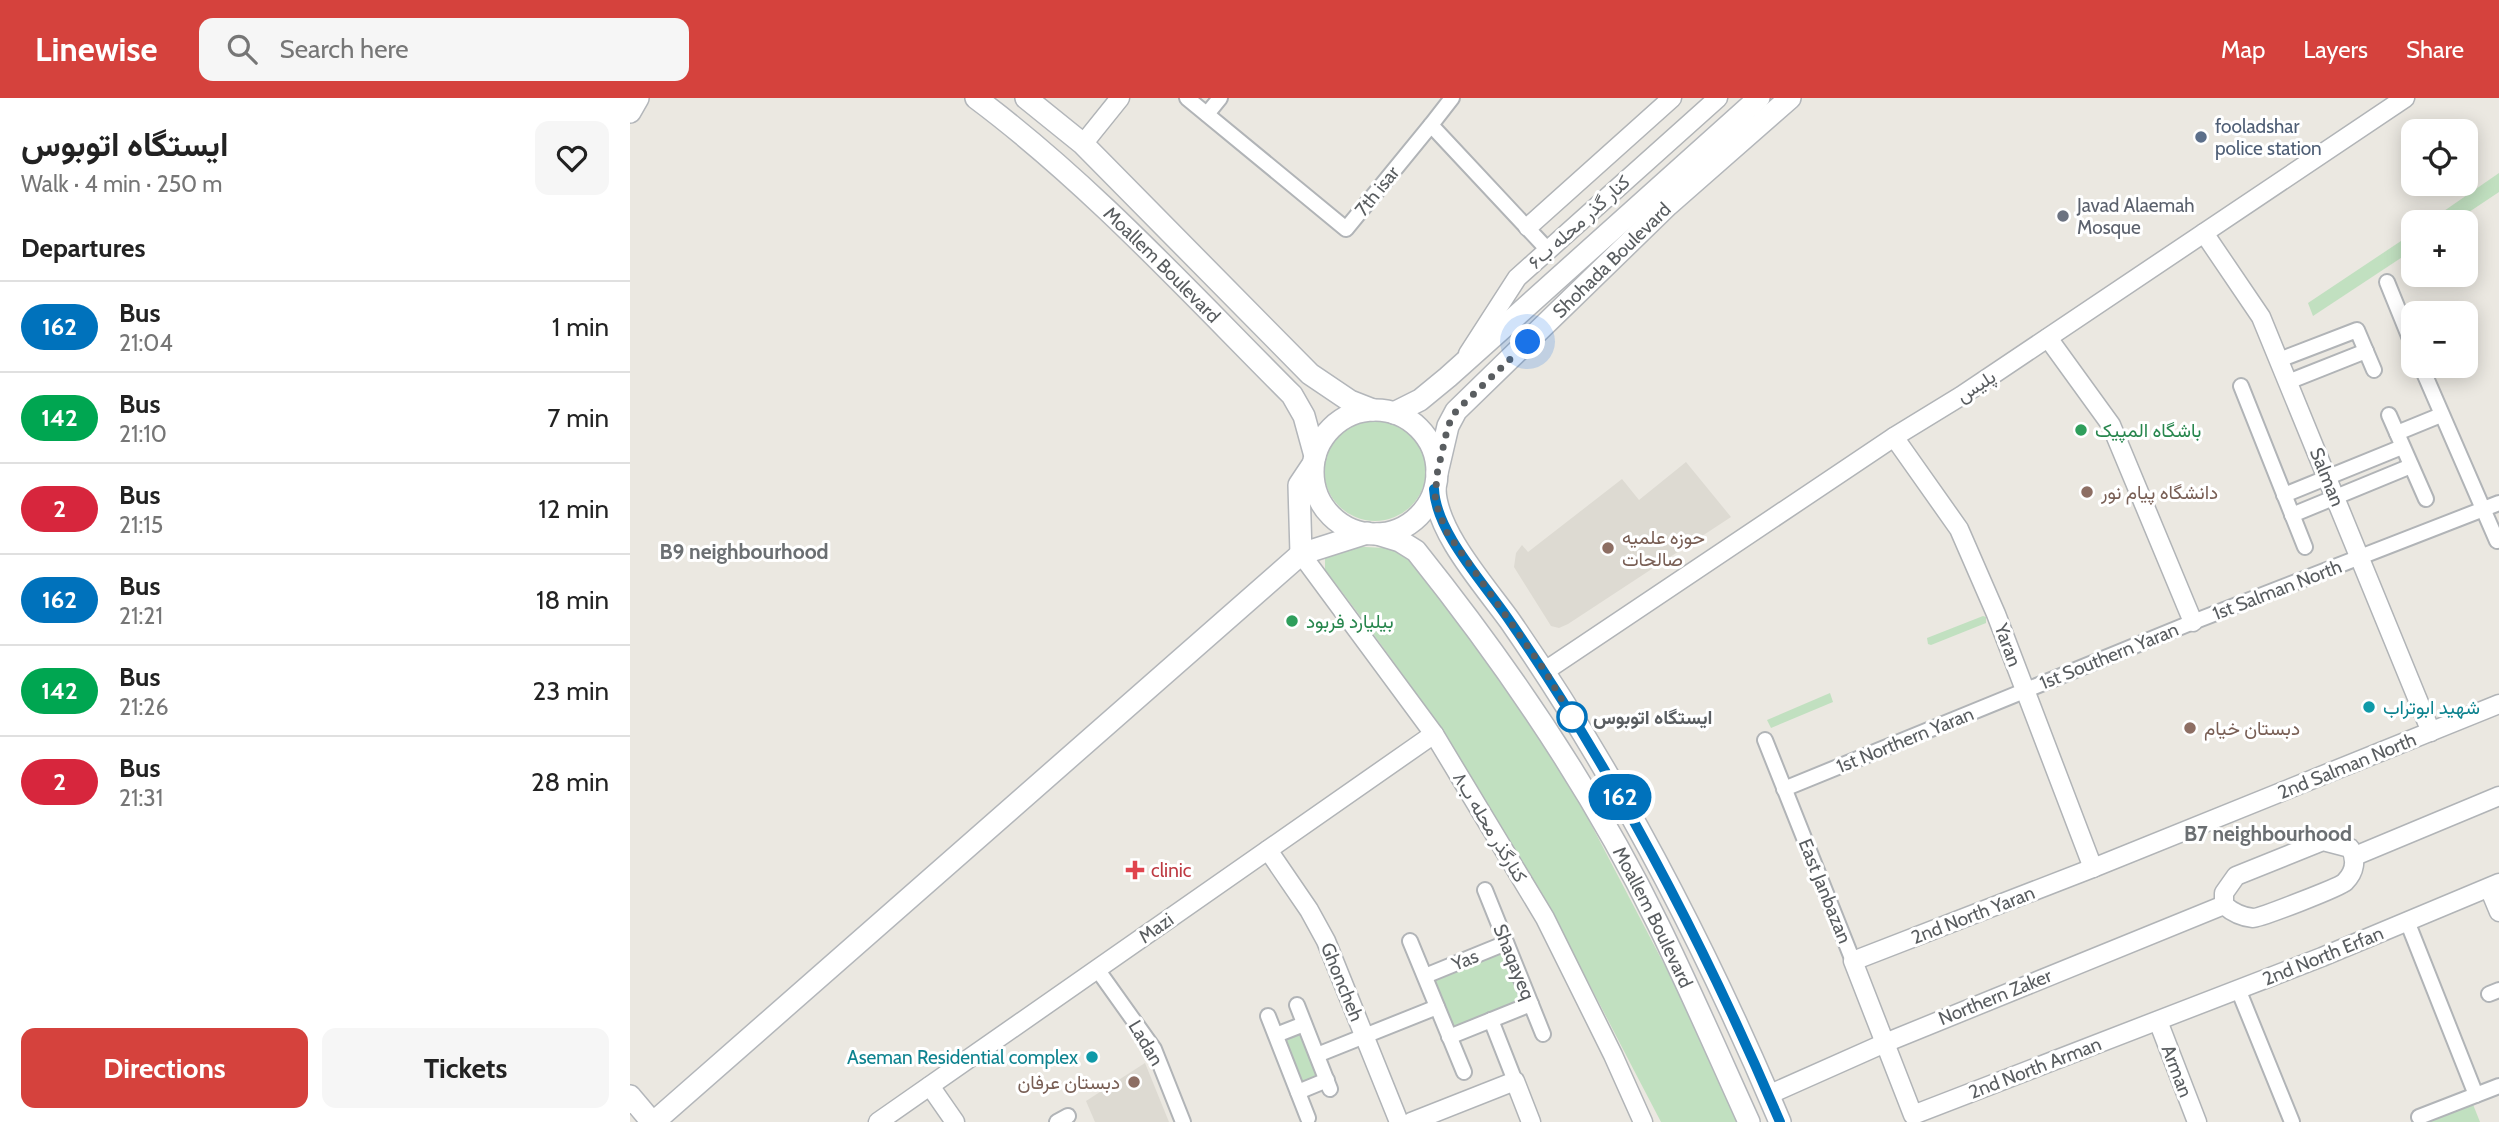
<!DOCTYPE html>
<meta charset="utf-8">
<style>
:root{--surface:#fff;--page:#f6f6f6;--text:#222;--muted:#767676;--line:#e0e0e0;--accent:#d5423d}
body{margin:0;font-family:Cabin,Vazirmatn,sans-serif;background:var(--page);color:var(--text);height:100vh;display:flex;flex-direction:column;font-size:26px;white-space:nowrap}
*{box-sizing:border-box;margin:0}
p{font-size:23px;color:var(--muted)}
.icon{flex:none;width:38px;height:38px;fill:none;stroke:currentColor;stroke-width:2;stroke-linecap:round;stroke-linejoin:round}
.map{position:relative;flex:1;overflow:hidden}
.drawer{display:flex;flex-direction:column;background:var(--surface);width:630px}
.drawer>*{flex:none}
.badge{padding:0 14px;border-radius:23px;font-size:24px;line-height:46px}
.tools{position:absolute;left:1771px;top:21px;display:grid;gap:14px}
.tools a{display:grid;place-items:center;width:77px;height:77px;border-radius:14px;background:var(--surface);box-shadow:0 4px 18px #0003;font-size:35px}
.you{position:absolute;width:35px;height:35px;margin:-18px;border:5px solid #fff;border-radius:50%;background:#1a73e8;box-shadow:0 0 0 10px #1a73e833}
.map>.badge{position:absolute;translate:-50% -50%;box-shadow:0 0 0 4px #fff}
h2{padding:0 21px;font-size:26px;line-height:63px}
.round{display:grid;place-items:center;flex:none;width:74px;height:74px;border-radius:14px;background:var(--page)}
.summary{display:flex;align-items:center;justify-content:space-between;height:119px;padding:0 21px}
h1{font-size:33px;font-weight:700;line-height:52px}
.action{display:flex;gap:14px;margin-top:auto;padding:14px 21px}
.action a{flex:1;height:80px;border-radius:14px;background:var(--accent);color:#fff;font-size:28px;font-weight:700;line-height:80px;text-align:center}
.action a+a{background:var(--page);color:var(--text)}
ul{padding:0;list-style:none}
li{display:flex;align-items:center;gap:21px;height:91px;padding:0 21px;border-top:2px solid var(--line)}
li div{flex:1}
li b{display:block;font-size:26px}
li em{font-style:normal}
li .badge{min-width:77px;font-weight:700;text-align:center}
header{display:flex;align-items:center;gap:42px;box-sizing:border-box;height:98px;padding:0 35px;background:var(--accent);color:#fff}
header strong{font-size:33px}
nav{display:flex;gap:38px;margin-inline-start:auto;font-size:24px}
.search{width:490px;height:63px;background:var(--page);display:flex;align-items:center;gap:18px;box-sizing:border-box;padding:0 24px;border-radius:14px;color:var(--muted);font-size:26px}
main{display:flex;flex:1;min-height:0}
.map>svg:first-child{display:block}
.education{fill:#dddad2}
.green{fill:#c1e0c0}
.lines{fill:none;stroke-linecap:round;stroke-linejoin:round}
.minor-casing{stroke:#b1b4b7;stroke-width:18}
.tertiary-casing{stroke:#b1b4b7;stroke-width:21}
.secondary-casing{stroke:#b3b6ba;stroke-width:24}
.minor{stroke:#fff;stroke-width:14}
.tertiary{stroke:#fff;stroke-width:18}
.secondary{stroke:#fff;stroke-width:21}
.line-casing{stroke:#fff;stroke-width:16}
.line{stroke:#0072bc;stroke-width:10}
.walk{stroke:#595d60;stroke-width:7;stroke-dasharray:0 12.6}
.service-dot{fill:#5c6f8a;stroke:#fff;stroke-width:2.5}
.worship-dot{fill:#6b7280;stroke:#fff;stroke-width:2.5}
.leisure-dot{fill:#2e9e5b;stroke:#fff;stroke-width:2.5}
.education-dot{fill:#8d6e63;stroke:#fff;stroke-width:2.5}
.culture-dot{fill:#0f9aa8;stroke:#fff;stroke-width:2.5}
.stop-dot{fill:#fff;stroke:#0072bc;stroke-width:3.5}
.health-dot{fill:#e0444e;stroke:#fff;stroke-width:2.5}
.labels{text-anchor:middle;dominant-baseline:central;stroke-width:6;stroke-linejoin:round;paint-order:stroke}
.service-label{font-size:19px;fill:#4e5e75;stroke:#fff;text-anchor:start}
.street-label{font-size:19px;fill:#595d60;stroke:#fff}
.worship-label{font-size:19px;fill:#5b616d;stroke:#fff;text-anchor:start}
.leisure-label{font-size:19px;fill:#27864d;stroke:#fff;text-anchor:start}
.education-label{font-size:19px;fill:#785e54;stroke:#fff;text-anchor:start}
.culture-label{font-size:19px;fill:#0d838f;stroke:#fff;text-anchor:start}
.stop-label{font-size:19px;font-weight:bold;fill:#595d60;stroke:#fff;text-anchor:start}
.health-label{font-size:19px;fill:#be3a42;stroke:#fff;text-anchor:start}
.neighbourhood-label{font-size:21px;font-weight:bold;fill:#6b6f72;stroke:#fff}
</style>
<header>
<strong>Linewise</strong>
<div class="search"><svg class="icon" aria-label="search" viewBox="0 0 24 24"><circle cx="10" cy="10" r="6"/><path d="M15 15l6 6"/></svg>Search here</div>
<nav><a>Map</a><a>Layers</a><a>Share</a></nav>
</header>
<main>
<section class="drawer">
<div class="summary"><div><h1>ایستگاه اتوبوس</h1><p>Walk · 4 min · 250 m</p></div><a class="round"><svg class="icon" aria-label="heart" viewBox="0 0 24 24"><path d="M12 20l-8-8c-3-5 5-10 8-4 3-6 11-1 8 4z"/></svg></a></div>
<h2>Departures</h2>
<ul>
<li><span class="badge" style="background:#0072bc;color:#fff">162</span><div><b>Bus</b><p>21:04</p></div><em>1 min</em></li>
<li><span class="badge" style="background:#00a651;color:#fff">142</span><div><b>Bus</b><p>21:10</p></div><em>7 min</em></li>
<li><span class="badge" style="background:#d7263d;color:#fff">2</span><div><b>Bus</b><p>21:15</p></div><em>12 min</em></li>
<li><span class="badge" style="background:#0072bc;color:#fff">162</span><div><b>Bus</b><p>21:21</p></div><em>18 min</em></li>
<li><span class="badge" style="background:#00a651;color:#fff">142</span><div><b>Bus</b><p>21:26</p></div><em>23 min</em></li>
<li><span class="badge" style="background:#d7263d;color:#fff">2</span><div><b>Bus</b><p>21:31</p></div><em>28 min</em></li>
</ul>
<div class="action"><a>Directions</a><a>Tickets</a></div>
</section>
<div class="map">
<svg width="1869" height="1024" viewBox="0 0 1869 1024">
<rect width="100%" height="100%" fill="#ebe8e1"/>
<g class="education">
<path d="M 1056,364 L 1101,419 L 938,526 L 929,530 L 921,528 L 884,469 L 886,455 L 892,447 L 898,454 L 992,381 L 1009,402 Z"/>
<path d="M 515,965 L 539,1024 L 465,1024 L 456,1003 Z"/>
</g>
<g class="green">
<path d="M 1869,75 L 1869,94 L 1824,124 L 1798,124 Z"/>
<path d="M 1783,135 L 1783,152 L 1683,218 L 1678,205 Z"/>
<circle cx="745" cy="372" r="51"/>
<path d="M 717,448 L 773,451 L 904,627 L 952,709 L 1047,891 L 1108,1024 L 1031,1024 C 994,954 958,882 920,812 C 853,694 779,579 695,472 L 695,459 Z"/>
<path d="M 1353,518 L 1356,519 L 1356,525 L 1301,547 L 1298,546 L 1297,540 Z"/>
<path d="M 1200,595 L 1203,604 L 1141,630 L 1137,622 Z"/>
<path d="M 874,850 L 895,903 L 822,932 L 801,880 Z"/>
<path d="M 673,929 L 693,980 L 669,990 L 648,939 Z"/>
<path d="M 1842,1004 L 1850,1024 L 1793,1024 Z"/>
</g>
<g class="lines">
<g class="minor-casing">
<g id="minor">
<path d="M 557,0 L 716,131 L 801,27 L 917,151"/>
<path d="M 577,16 L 590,0"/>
<path d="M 801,27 L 822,0"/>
<path d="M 1757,184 L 1783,248"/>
<path d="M 1649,262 L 1727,232 L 1744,272"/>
<path d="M 1791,268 L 1867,443"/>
<path d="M 1658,284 L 1736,253"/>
<path d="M 1611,288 L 1675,449"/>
<path d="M 1759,317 L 1796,401"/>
<path d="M 1767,335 L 1811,317"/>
<path d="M 1654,397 L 1772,349"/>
<path d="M 1662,417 L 1781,368"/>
<path d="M 1135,642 L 1223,863"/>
<path d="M 1154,691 L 1563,524 L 1869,405"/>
<path d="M 855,792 L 913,936"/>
<path d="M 1777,823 L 1846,997"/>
<path d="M 780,843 L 834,974"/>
<path d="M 467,871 L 524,951 L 553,1024"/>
<path d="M 795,878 L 876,845"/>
<path d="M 1608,891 L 1662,1024"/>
<path d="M 1859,896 L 1869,892"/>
<path d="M 667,907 L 700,991"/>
<path d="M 638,918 L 678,1020"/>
<path d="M 861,922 L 885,983"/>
<path d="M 646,937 L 674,926"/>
<path d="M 819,939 L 901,906"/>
<path d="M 687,957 L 807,909"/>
<path d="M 668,994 L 697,982"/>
<path d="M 1789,1019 L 1869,988"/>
<path d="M 427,1024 L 438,1018"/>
</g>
</g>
<g class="tertiary-casing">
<g id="tertiary">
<path d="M 453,46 L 490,0"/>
<path d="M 898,129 L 1042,0"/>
<path d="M 1574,135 L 1631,219 L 1801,634"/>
<path d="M 1418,240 L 1481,327 L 1563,524"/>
<path d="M 838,256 L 887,180 L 1088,0"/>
<path d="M 1264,339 L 1329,431 L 1366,516 L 1463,770"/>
<path d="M 671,456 L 804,636 L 915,820 L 983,957 L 1013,1024"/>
<path d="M 915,573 L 1264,339 L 1331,298 L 1775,0"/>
<path d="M 1869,606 L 1463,770 L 1223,863 L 1283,1017 L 1692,859 L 1869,785"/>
<path d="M 1693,743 L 1720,750 C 1727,762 1725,774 1715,784 C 1710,789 1630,820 1623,820 C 1612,819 1602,814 1594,807 L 1594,795 L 1606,778 Z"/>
<path d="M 638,752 L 679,812 L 696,843 L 769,1024"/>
<path d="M 1725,758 L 1869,698"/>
<path d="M 1859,790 L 1869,814"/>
<path d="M 1528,923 L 1567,1024"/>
<path d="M 300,988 L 325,1024"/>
<path d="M 1138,997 L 1255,945 L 1594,807"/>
<path d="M 248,1024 L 804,636"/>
<path d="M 781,1024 L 885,983 L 901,1024"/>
</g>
</g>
<g class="secondary-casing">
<g id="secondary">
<path id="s1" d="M 346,0 C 461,86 560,195 662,297 L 674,318 L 685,358"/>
<path d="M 396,0 L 453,46 L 680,276 L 720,303 L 743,312"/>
<path d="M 0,14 L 8,0"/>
<circle cx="745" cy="374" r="62"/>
<path d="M 764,315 L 790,302 L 818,279 L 1129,0"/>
<path id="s2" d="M 807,375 L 818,328 L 826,313 L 1038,107 L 1160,0"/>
<path d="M 805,391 C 806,434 855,488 880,523 C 988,679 1076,849 1150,1024"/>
<path id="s3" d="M 747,436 L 770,443 L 786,453 C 878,568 963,693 1028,826 C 1060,891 1089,958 1119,1024"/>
<path d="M 671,456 L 669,387 L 683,366"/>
<path d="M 0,998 L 22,1024"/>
<path d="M 24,1024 L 671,456 L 737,435"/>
</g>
</g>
<use href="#minor" class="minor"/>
<use href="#tertiary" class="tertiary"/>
<use href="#secondary" class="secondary"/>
</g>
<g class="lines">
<g class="line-casing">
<path id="line" d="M 804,391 C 806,434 853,484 877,519 C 986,676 1075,848 1150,1024"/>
</g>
<use href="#line" class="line"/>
<path class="walk" d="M 898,244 L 826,313 L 818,328 L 807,376 L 805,403 L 816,433 L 915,573 L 942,619"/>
</g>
<circle class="service-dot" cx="1571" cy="39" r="7"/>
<circle class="worship-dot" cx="1433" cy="118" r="7"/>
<g class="leisure-dot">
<circle cx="1451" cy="332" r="7"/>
<circle cx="662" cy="523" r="7"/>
</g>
<g class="education-dot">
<circle cx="1457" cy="394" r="7"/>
<circle cx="978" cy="450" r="7"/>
<circle cx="1560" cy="630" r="7"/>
<circle cx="504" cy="984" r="7"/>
</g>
<g class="culture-dot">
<circle cx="1739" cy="609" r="7"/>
<circle cx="462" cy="959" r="7"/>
</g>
<circle class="stop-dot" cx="942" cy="619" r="14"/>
<path class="health-dot" d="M501.5 761.5h7v7h7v7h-7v7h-7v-7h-7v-7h7z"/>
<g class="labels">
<g class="service-label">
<text x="1585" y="28">fooladshar<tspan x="1585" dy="22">police station</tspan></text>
</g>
<g class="street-label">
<text transform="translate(747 93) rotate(-51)">7th isar</text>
<text transform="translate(949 124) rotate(-42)">کنار گذر محله ب۶</text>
<text stroke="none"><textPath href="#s2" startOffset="282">Shohada Boulevard</textPath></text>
<text stroke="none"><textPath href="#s1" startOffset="250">Moallem Boulevard</textPath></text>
<text transform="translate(1346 288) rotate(-33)">پلیس</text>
<text transform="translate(1697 379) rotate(68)">Salman</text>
<text transform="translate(1647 492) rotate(-21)">1st Salman North</text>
<text transform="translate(1378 547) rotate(70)">Yaran</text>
<text transform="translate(1479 558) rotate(-22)">1st Southern Yaran</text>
<text transform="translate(1275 642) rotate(-22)">1st Northern Yaran</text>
<text transform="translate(1717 668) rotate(-22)">2nd Salman North</text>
<text transform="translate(860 729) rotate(59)">کنارگذر محله ب۸</text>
<text transform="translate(1195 793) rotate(68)">East Janbazan</text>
<text transform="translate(1343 817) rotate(-21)">2nd North Yaran</text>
<text stroke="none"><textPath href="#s3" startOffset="480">Moallem Boulevard</textPath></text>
<text transform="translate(526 830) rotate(-35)">Mazi</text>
<text transform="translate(1693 858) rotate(-22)">2nd North Erfan</text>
<text transform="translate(835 862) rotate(-22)">Yas</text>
<text transform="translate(884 864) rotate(68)">Shaqayeq</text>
<text transform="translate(712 884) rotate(68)">Ghoncheh</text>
<text transform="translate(1365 899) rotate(-22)">Northern Zaker</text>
<text transform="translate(516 945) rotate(59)">Ladan</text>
<text transform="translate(1405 970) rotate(-21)">2nd North Arman</text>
<text transform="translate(1547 973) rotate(69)">Arman</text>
</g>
<g class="worship-label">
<text x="1447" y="107">Javad Alaemah<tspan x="1447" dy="22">Mosque</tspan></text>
</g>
<g class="leisure-label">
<text x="1465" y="332">باشگاه المپیک</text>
<text x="676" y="523">بیلیارد فربود</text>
</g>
<g class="education-label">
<text x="1471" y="394">دانشگاه پیام نور</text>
<text x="992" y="439">حوزه علمیه<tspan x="992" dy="22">صالحات</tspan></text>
<text x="1574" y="630">دبستان خیام</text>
<text x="490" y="984" text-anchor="end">دبستان عرفان</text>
</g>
<g class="culture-label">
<text x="1753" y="609">شهید ابوتراب</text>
<text x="448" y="959" text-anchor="end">Aseman Residential complex</text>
</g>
<g class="stop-label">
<text x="963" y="619">ایستگاه اتوبوس</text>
</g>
<g class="health-label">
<text x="521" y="772">clinic</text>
</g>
<g class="neighbourhood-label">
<text x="114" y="453">B9 neighbourhood</text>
<text x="1638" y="735">B7 neighbourhood</text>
</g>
</g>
</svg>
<div class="tools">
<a><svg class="icon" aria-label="locate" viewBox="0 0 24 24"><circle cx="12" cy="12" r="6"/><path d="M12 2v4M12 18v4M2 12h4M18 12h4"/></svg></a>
<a>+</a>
<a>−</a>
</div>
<div class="you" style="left:898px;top:244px"></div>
<b class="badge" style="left:990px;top:699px;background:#0072bc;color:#fff">162</b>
</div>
</main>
